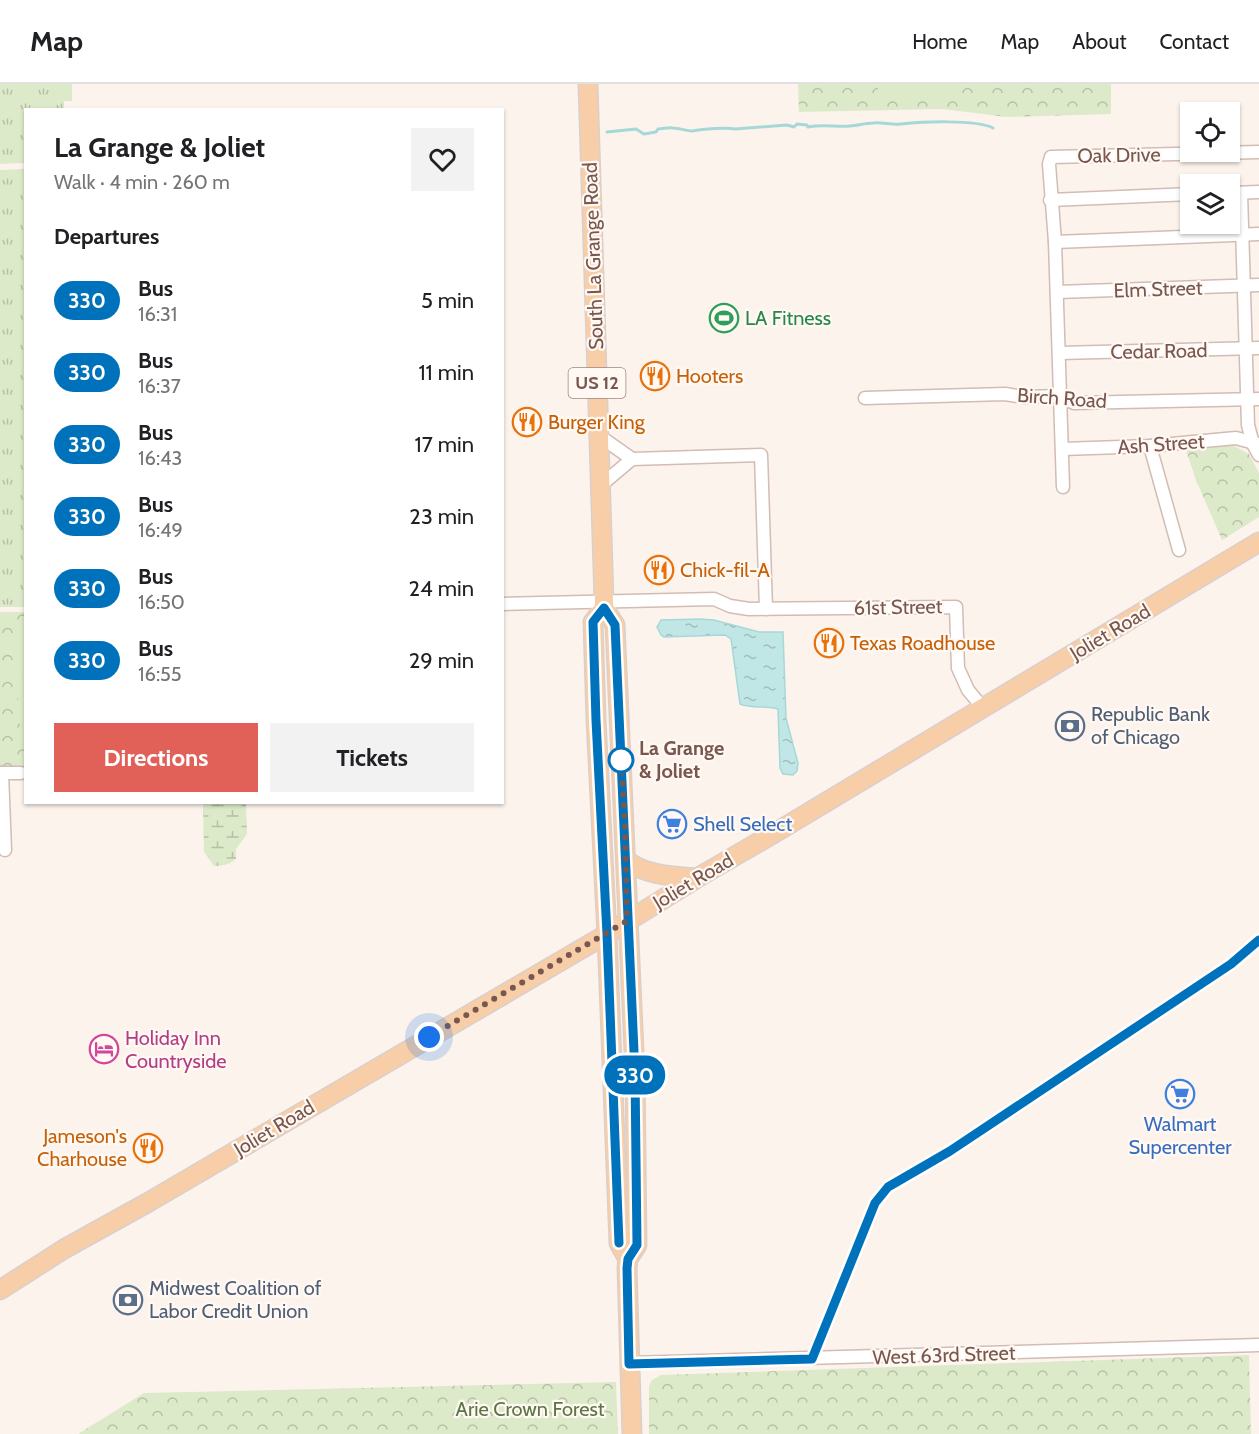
<!DOCTYPE html>
<meta charset="utf-8">
<style>
:root{--surface:#fff;--page:#f2f2f2;--text:#202124;--muted:#757577;--line:#e0e0e0;--accent:#e16057}
body{margin:0;font-family:Cabin,sans-serif;background:var(--page);color:var(--text);height:100vh;display:flex;flex-direction:column;font-size:22px;white-space:nowrap}
*{box-sizing:border-box;margin:0}
p{font-size:20px;color:var(--muted)}
.icon{flex:none;width:33px;height:33px;fill:none;stroke:currentColor;stroke-width:2;stroke-linecap:round;stroke-linejoin:round}
.map{position:relative;flex:1;overflow:hidden}
.panel{position:absolute;left:24px;top:24px;width:480px;height:696px;display:flex;flex-direction:column;background:var(--surface);border-radius:0px;box-shadow:0 2px 4px #0004}
.panel>*{flex:none}
.badge{padding:0 12px;border-radius:20px;font-size:21px;line-height:39px}
.tools{position:absolute;left:1180px;top:18px;display:grid;gap:12px}
.tools a{display:grid;place-items:center;width:60px;height:60px;border-radius:0px;background:var(--surface);box-shadow:0 2px 4px #0004;font-size:30px}
.you{position:absolute;width:30px;height:30px;margin:-15px;border:4px solid #fff;border-radius:50%;background:#1a73e8;box-shadow:0 0 0 9px #1a73e833}
.map>.badge{position:absolute;translate:-50% -50%;box-shadow:0 0 0 3px #fff}
h2{padding:0 30px;font-size:22px;line-height:54px}
.round{display:grid;place-items:center;flex:none;width:63px;height:63px;border-radius:0px;background:var(--page)}
.overview{display:flex;align-items:center;justify-content:space-between;height:102px;padding:0 30px}
h1{font-size:28px;font-weight:700;line-height:45px}
.primary-button{display:flex;gap:12px;margin-top:auto;padding:12px 30px}
.primary-button a{flex:1;height:69px;border-radius:0px;background:var(--accent);color:#fff;font-size:24px;font-weight:700;line-height:69px;text-align:center}
.primary-button a+a{background:var(--page);color:var(--text)}
ul{padding:0;list-style:none}
li{display:flex;align-items:center;gap:18px;height:72px;padding:0 30px}
li div{flex:1}
li b{display:block;font-size:22px}
li em{font-style:normal}
li .badge{min-width:66px;font-weight:700;text-align:center}
header{display:flex;align-items:center;gap:36px;box-sizing:border-box;height:84px;padding:0 30px;background:var(--surface);border-bottom:2px solid var(--line)}
header strong{font-size:28px}
nav{display:flex;gap:33px;margin-inline-start:auto;font-size:21px}
.map>svg:first-child{display:block}
.grass{fill:url(#grass-tufts)}
.wetland{fill:url(#wetland-marsh)}
.park{fill:url(#park-crowns)}
.garden{fill:#dceaca}
.water{fill:url(#water-ripples);stroke:#a7d8d8;stroke-width:1.5}
.lines{fill:none;stroke-linecap:round;stroke-linejoin:round}
.stream{stroke:#a7d8d8;stroke-width:3}
.street-casing{stroke:#d2bcb4;stroke-width:15}
.primary-casing{stroke:#d9d0ce;stroke-width:21}
.street{stroke:#fff;stroke-width:12}
.primary{stroke:#f7cea8;stroke-width:18}
.line-casing{stroke:#fff;stroke-width:14}
.line{stroke:#0072bc;stroke-width:9}
.walk{stroke:#78574f;stroke-width:6;stroke-dasharray:0 10.8}
.stop-dot{fill:#fff;stroke:#0072bc;stroke-width:3}
.labels{text-anchor:middle;dominant-baseline:central;stroke-width:4.5;stroke-linejoin:round;paint-order:stroke}
.shield{fill:#fff8f3;stroke:#a08780;stroke-width:1.5}
.shield-label{font-size:18px;font-weight:bold;fill:#78574f}
.street-label{font-size:20px;fill:#78574f;stroke:#fff8f3}
.leisure-label{font-size:20px;fill:#27864d;stroke:#fff8f3;text-anchor:start}
.food-label{font-size:20px;fill:#c56008;stroke:#fff8f3;text-anchor:start}
.service-label{font-size:20px;fill:#4e5e75;stroke:#fff8f3;text-anchor:start}
.stop-label{font-size:20px;font-weight:bold;fill:#78574f;stroke:#fff8f3;text-anchor:start}
.shop-label{font-size:20px;fill:#366cbe;stroke:#fff8f3;text-anchor:start}
.hotel-label{font-size:20px;fill:#b23c85;stroke:#fff8f3;text-anchor:start}
.park-label{font-size:20px;fill:#5b7744;stroke:#fff8f3}
</style>
<header>
<strong>Map</strong>
<nav><a>Home</a><a>Map</a><a>About</a><a>Contact</a></nav>
</header>
<div class="map">
<svg width="1259" height="1350" viewBox="0 0 1259 1350">
<defs>
<pattern id="grass-tufts" width="24" height="20" patternUnits="userSpaceOnUse" patternTransform="scale(1.5)"><rect width="24" height="20" fill="#dceaca"/><path d="M3 7l-1-3M5 7V3M7 7l1-3M15 17l-1-3M17 17v-4M19 17l1-3" fill="none" stroke="#b7c0a6"/></pattern>
<pattern id="wetland-marsh" width="20" height="14" patternUnits="userSpaceOnUse" patternTransform="scale(1.5)"><rect width="20" height="14" fill="#dceaca"/><path d="M1 5h8M5 5V1M11 12h8M15 12V8" fill="none" stroke="#b7c0a6"/></pattern>
<pattern id="park-crowns" width="20" height="18" patternUnits="userSpaceOnUse" patternTransform="scale(1.5)"><rect width="20" height="18" fill="#dceaca"/><path d="M2 6a3 3 0 1 1 6 0M12 15a3 3 0 1 1 6 0" fill="none" stroke="#b7c0a6"/></pattern>
<pattern id="water-ripples" width="26" height="14" patternUnits="userSpaceOnUse" patternTransform="scale(1.5)"><rect width="26" height="14" fill="#c0e6e6"/><path d="M2 4q2-2 4 0t4 0M15 11q2-2 4 0t4 0" fill="none" stroke="#a1bdbd"/></pattern>
</defs>
<rect width="100%" height="100%" fill="#fcf4ec"/>
<g class="grass">
<path d="M 0,0 L 72,0 L 72,17 L 64,17 L 64,25 L 26,26 L 25,79 L 0,80 Z"/>
<path d="M 25,85 L 25,523 L 0,523 L 0,86 Z"/>
</g>
<path class="wetland" d="M 203,719 L 246,719 L 247,750 L 236,765 L 236,775 C 229,781 222,782 214,782 L 204,768 Z"/>
<g class="park">
<path d="M 798,0 L 1111,0 L 1111,30 L 1007,33 L 943,25 L 799,28 Z"/>
<path d="M 1225,357 L 1249,370 L 1259,389 L 1259,433 L 1222,456 L 1196,396 L 1184,360 Z"/>
<path d="M 0,528 L 25,528 L 25,691 L 23,691 L 22,682 L 0,682 Z"/>
<path d="M 1249,1271 L 1251,1350 L 649,1350 L 649,1302 L 652,1296 L 661,1291 Z"/>
<path d="M 616,1298 L 618,1350 L 78,1350 L 144,1309 Z"/>
</g>
<g class="garden">
<path d="M 878,0 L 951,0 L 951,11 L 884,11 L 878,6 Z"/>
<path d="M 25,548 L 26,548 L 25,645 L 19,639 L 16,549 Z"/>
</g>
<path class="water" d="M 700,535 L 714,536 L 759,548 L 783,548 L 786,634 L 798,679 L 797,687 L 793,691 L 783,690 L 780,684 L 778,625 C 766,621 752,625 740,620 L 731,555 L 725,551 L 664,553 L 661,551 L 657,543 L 661,536 Z"/>
<g class="lines">
<path class="stream" d="M 607,48 L 636,45 L 644,50 L 656,48 L 658,45 C 663,45 669,43 673,44 C 680,44 686,47 692,47 C 703,45 727,43 735,45 L 787,41 L 794,43 L 797,40 L 807,41 L 808,43 C 821,40 836,43 850,42 C 857,42 865,39 873,39 C 882,38 891,41 901,40 C 920,38 976,35 993,44"/>
<g class="street-casing">
<g id="street">
<path d="M 1230,109 L 1259,108"/>
<path d="M 1241,109 L 1248,341 L 1253,360 L 1259,371"/>
<path d="M 1050,116 L 1191,110"/>
<path d="M 1055,158 L 1259,150"/>
<path d="M 1057,208 L 1259,201"/>
<path d="M 1059,269 L 1259,264"/>
<path d="M 865,314 L 1005,310 L 1024,313 L 1060,312 L 1074,319 L 1259,315"/>
<path d="M 598,351 L 632,375"/>
<path d="M 1150,362 L 1179,466"/>
<path d="M 1062,365 L 1150,362 L 1236,354 L 1258,360"/>
<path d="M 600,402 L 632,375 L 761,371 L 766,525"/>
<path d="M 1063,403 L 1055,158 L 1049,80 L 1051,73 L 1259,68"/>
<path d="M 502,520 L 714,515 L 730,522 L 749,525 L 956,523 L 958,584 L 968,606 L 983,624"/>
<path d="M 0,689 L 21,689"/>
<path d="M 2,689 L 5,766"/>
<path d="M 629,1279 L 1259,1261"/>
</g>
</g>
<g class="primary-casing">
<g id="primary">
<path d="M 588,0 L 604,517 L 604,524 L 615,541 L 635,990 L 637,1161 L 628,1175 L 627,1184 L 632,1350"/>
<path d="M 604,524 L 593,538 L 596,636 L 607,850 L 619,1159 L 628,1175"/>
<path d="M 627,777 C 648,792 672,792 697,794"/>
<path d="M 0,1206 L 64,1165 L 147,1119 L 607,850 L 697,794 L 778,747 L 1259,458"/>
</g>
</g>
<use href="#street" class="street"/>
<use href="#primary" class="primary"/>
</g>
<g class="lines">
<g class="line-casing">
<path id="line" d="M 619,1159 L 607,850 L 596,636 L 593,538 L 604,524 L 615,541 L 635,990 L 637,1161 L 628,1175 L 627,1184 L 629,1280 L 812,1275 L 875,1119 L 888,1103 L 950,1067 L 1231,880 L 1259,856"/>
</g>
<use href="#line" class="line"/>
<path class="walk" d="M 429,953 L 627,837 L 625,741 L 621,676"/>
</g>
<defs>
<g id="stadium-ring" transform="scale(1.5)"><circle r="9.5" fill="#fff8f3" stroke="#2e9e5b" stroke-width="1.5"/><path d="M0-5a6.5 5 0 1 0 0 10a6.5 5 0 1 0 0-10ZM-3.5-1.8h7v3.6h-7Z" fill="#2e9e5b"/></g>
<g id="restaurant-ring" transform="scale(1.5)"><circle r="9.5" fill="#fff8f3" stroke="#e8710a" stroke-width="1.5"/><path d="M-5-6h1v4h1v-4h1v4h1v-4h1v5L-1.5 .5V6h-2V.5L-5-1ZM5-6V6H3V1.5H1.5Q1.5-4 5-6Z" fill="#e8710a"/></g>
<g id="bank-ring" transform="scale(1.5)"><circle r="9.5" fill="#fff8f3" stroke="#5c6f8a" stroke-width="1.5"/><path d="M-6-4H6V4H-6ZM0-2.3a2.3 2.3 0 1 0 0 4.6a2.3 2.3 0 1 0 0-4.6Z" fill="#5c6f8a"/></g>
<g id="supermarket-ring" transform="scale(1.5)"><circle r="9.5" fill="#fff8f3" stroke="#3f7fe0" stroke-width="1.5"/><path d="M-6-5.5h2.5l.6 2H6L4.5 2H-2.5L-4.4-4H-6ZM-1.5 3.2a1.3 1.3 0 1 0 .1 0ZM3 3.2a1.3 1.3 0 1 0 .1 0Z" fill="#3f7fe0"/></g>
<g id="hotel-ring" transform="scale(1.5)"><circle r="9.5" fill="#fff8f3" stroke="#d1479c" stroke-width="1.5"/><path d="M-6-4.5h1.5V1H6V5H4.5V3h-9V5H-6ZM-4 0a1.8 1.8 0 1 1 3.6 0ZM.5 0V-2.5h3Q6-2.5 6 0Z" fill="#d1479c"/></g>
</defs>
<g fill-rule="evenodd">
<use href="#stadium-ring" x="724" y="234"/>
<use href="#restaurant-ring" x="655" y="292"/>
<use href="#restaurant-ring" x="527" y="338"/>
<use href="#restaurant-ring" x="659" y="486"/>
<use href="#restaurant-ring" x="829" y="559"/>
<use href="#bank-ring" x="1070" y="642"/>
<use href="#supermarket-ring" x="672" y="740"/>
<use href="#hotel-ring" x="104" y="965"/>
<use href="#supermarket-ring" x="1180" y="1010"/>
<use href="#restaurant-ring" x="148" y="1064"/>
<use href="#bank-ring" x="128" y="1216"/>
</g>
<circle class="stop-dot" cx="621" cy="676" r="12"/>
<g class="labels">
<rect class="shield" x="568.5" y="284" width="57" height="30" rx="4.5"/>
<g class="shield-label">
<text x="597" y="299">US 12</text>
</g>
<g class="street-label">
<text transform="translate(1119 71) rotate(-1)">Oak Drive</text>
<text transform="translate(593 172) rotate(-92)">South La Grange Road</text>
<text transform="translate(1158 205) rotate(-2)">Elm Street</text>
<text transform="translate(1159 267) rotate(-1)">Cedar Road</text>
<text transform="translate(1062 314) rotate(4)">Birch Road</text>
<text transform="translate(1161 360) rotate(-4)">Ash Street</text>
<text transform="translate(898 523) rotate(-1)">61st Street</text>
<text transform="translate(1110 548) rotate(-31)">Joliet Road</text>
<text transform="translate(693 797) rotate(-31)">Joliet Road</text>
<text transform="translate(274 1044) rotate(-31)">Joliet Road</text>
<text transform="translate(944 1271) rotate(-2)">West 63rd Street</text>
</g>
<g class="leisure-label">
<text x="745" y="234">LA Fitness</text>
</g>
<g class="food-label">
<text x="676" y="292">Hooters</text>
<text x="548" y="338">Burger King</text>
<text x="680" y="486">Chick-fil-A</text>
<text x="850" y="559">Texas Roadhouse</text>
<text x="127" y="1052" text-anchor="end">Jameson's<tspan x="127" dy="23">Charhouse</tspan></text>
</g>
<g class="service-label">
<text x="1091" y="630">Republic Bank<tspan x="1091" dy="23">of Chicago</tspan></text>
<text x="149" y="1204">Midwest Coalition of<tspan x="149" dy="23">Labor Credit Union</tspan></text>
</g>
<g class="stop-label">
<text x="639" y="664">La Grange<tspan x="639" dy="23">&amp; Joliet</tspan></text>
</g>
<g class="shop-label">
<text x="693" y="740">Shell Select</text>
<text x="1180" y="1040" text-anchor="middle">Walmart<tspan x="1180" dy="23">Supercenter</tspan></text>
</g>
<g class="hotel-label">
<text x="125" y="954">Holiday Inn<tspan x="125" dy="23">Countryside</tspan></text>
</g>
<g class="park-label">
<text x="530" y="1325">Arie Crown Forest</text>
</g>
</g>
</svg>
<div class="tools">
<a><svg class="icon" aria-label="locate" viewBox="0 0 24 24"><circle cx="12" cy="12" r="6"/><path d="M12 2v4M12 18v4M2 12h4M18 12h4"/></svg></a>
<a><svg class="icon" aria-label="layers" viewBox="0 0 24 24"><path d="M12 4l9 5-9 5-9-5zM3 14l9 5 9-5"/></svg></a>
</div>
<div class="you" style="left:429px;top:953px"></div>
<b class="badge" style="left:635px;top:991px;background:#0072bc;color:#fff">330</b>
<section class="panel">
<div class="overview"><div><h1>La Grange &amp; Joliet</h1><p>Walk · 4 min · 260 m</p></div><a class="round"><svg class="icon" aria-label="heart" viewBox="0 0 24 24"><path d="M12 20l-8-8c-3-5 5-10 8-4 3-6 11-1 8 4z"/></svg></a></div>
<h2>Departures</h2>
<ul>
<li><span class="badge" style="background:#0072bc;color:#fff">330</span><div><b>Bus</b><p>16:31</p></div><em>5 min</em></li>
<li><span class="badge" style="background:#0072bc;color:#fff">330</span><div><b>Bus</b><p>16:37</p></div><em>11 min</em></li>
<li><span class="badge" style="background:#0072bc;color:#fff">330</span><div><b>Bus</b><p>16:43</p></div><em>17 min</em></li>
<li><span class="badge" style="background:#0072bc;color:#fff">330</span><div><b>Bus</b><p>16:49</p></div><em>23 min</em></li>
<li><span class="badge" style="background:#0072bc;color:#fff">330</span><div><b>Bus</b><p>16:50</p></div><em>24 min</em></li>
<li><span class="badge" style="background:#0072bc;color:#fff">330</span><div><b>Bus</b><p>16:55</p></div><em>29 min</em></li>
</ul>
<div class="primary-button"><a>Directions</a><a>Tickets</a></div>
</section>
</div>
